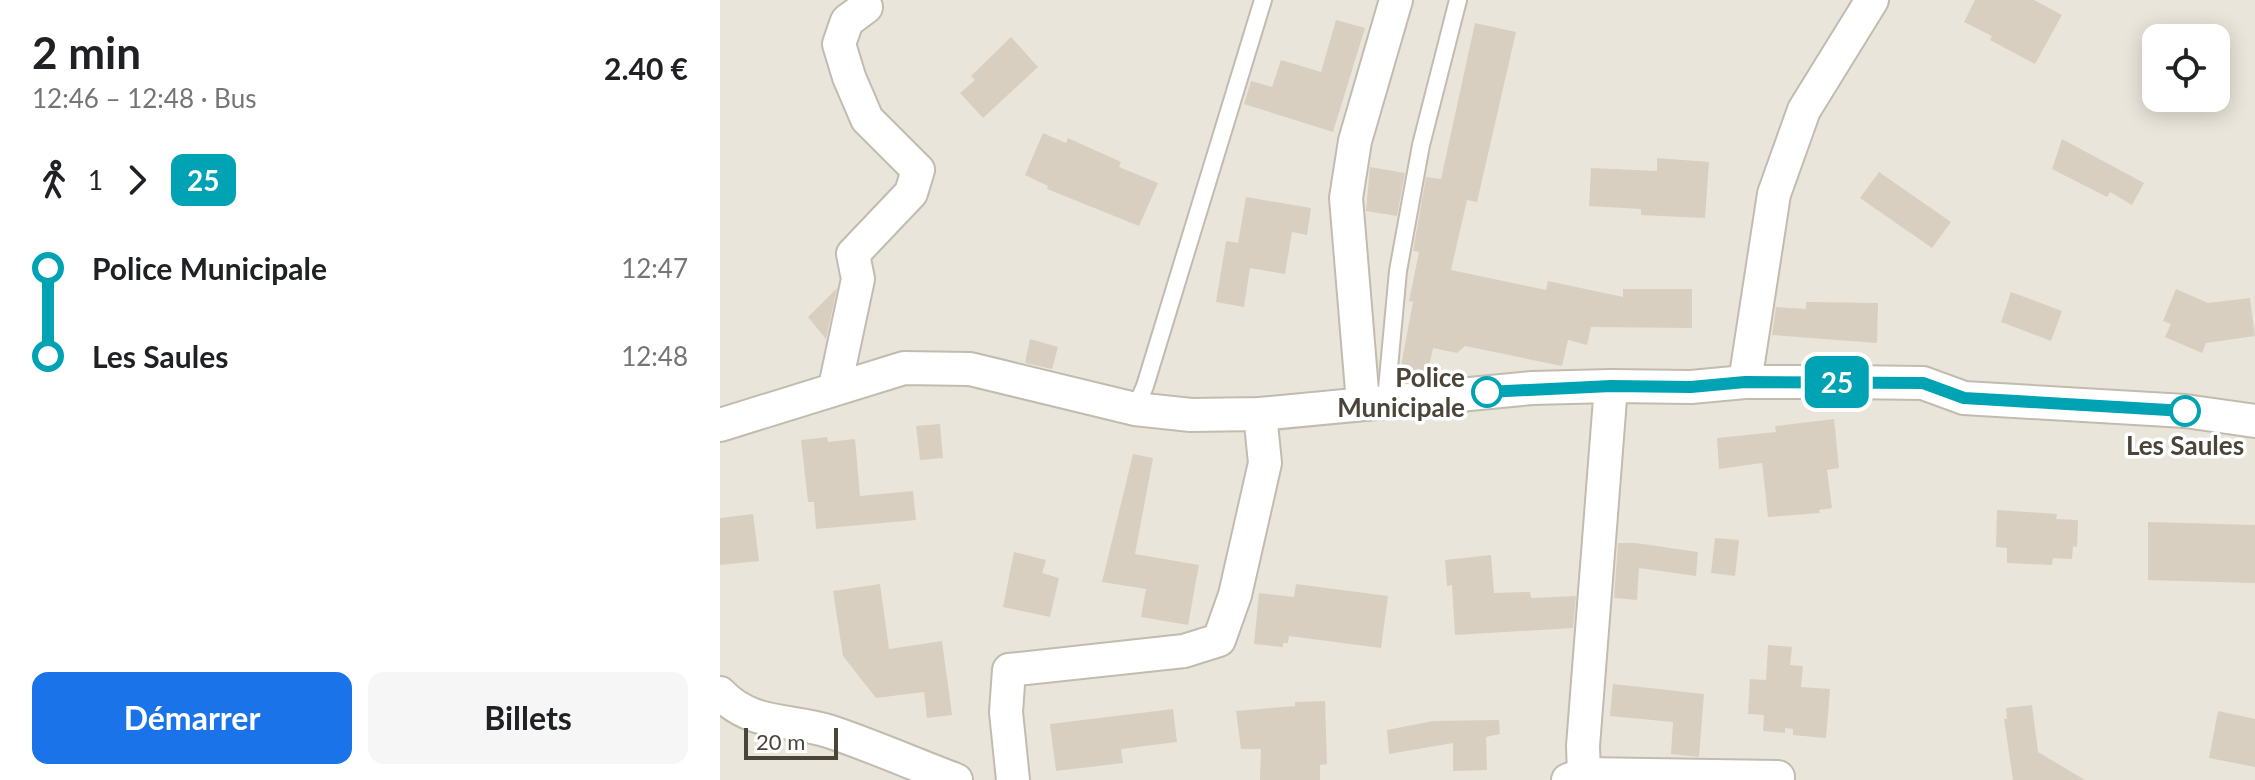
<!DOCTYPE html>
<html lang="fr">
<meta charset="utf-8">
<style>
:root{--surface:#fff;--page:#f6f6f6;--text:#202124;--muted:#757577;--accent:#1a73e8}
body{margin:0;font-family:Lato,sans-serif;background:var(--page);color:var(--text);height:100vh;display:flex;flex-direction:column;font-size:30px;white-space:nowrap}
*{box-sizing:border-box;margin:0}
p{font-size:26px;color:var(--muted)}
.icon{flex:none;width:44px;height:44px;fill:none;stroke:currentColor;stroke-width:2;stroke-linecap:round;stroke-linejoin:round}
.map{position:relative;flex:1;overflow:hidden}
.details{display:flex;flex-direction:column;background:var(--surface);width:720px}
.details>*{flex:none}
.badge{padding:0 16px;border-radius:12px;font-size:28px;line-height:52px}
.tools{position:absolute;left:1422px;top:24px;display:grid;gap:16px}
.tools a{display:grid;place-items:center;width:88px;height:88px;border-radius:16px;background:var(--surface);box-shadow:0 4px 20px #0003;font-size:40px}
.scale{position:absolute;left:24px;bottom:20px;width:94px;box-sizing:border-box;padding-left:8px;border:4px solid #4b4439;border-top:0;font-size:22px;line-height:28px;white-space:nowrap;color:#4b4439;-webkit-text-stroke:6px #fff;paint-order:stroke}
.map>.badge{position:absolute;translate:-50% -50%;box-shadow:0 0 0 4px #fff}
.legs{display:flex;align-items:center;gap:12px;height:88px;padding:0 32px;font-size:26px}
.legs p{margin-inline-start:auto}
.overview{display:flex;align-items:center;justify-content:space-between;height:136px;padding:0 32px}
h1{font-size:44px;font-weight:700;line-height:60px}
.action{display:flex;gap:16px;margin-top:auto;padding:16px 32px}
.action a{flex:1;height:92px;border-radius:16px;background:var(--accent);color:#fff;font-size:32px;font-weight:700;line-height:92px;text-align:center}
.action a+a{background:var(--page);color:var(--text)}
ul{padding:0 32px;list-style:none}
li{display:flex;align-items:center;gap:28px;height:88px;font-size:30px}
li i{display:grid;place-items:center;width:12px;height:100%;margin:0 10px;background:currentColor}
li i::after{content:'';width:20px;height:20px;margin:-10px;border:6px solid;border-radius:50%;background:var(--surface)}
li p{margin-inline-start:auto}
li:first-child i{background:linear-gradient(#0000 50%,currentColor 0)}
li:last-child i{background:linear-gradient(currentColor 50%,#0000 0)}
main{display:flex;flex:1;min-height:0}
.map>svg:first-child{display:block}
.residential{fill:#eae5da;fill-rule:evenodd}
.building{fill:#d8cfc1}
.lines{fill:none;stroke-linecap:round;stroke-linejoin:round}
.lane-casing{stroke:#c2bbae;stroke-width:20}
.street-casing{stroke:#c2bbae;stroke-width:36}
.lane{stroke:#fff;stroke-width:16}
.street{stroke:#fff;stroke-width:32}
.line-1-casing{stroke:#fff;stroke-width:18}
.line-1{stroke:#00a3b4;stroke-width:12}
.stop-1-dot{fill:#fff;stroke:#00a3b4;stroke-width:4}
.labels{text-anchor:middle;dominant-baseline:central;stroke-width:7;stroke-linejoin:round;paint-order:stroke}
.stop-label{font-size:26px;font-weight:bold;fill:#4b4439;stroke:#fff;text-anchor:end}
</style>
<main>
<section class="details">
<div class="overview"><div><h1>2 min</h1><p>12:46 – 12:48 · Bus</p></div><b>2.40 €</b></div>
<div class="legs"><svg class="icon" aria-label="walk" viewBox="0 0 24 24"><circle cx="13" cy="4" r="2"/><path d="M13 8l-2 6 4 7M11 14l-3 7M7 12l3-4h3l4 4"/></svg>1<svg class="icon" aria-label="forward" viewBox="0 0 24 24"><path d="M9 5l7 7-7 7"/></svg><b class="badge" style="background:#00a3b4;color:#fff">25</b></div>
<ul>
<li><i style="color:#00a3b4"></i><b>Police Municipale</b><p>12:47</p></li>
<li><i style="color:#00a3b4"></i><b>Les Saules</b><p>12:48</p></li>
</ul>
<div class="action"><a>Démarrer</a><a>Billets</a></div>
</section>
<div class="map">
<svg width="1535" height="780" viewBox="0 0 1535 780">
<rect width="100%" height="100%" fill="#f6f3ec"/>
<path class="residential" d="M 0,0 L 1535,0 L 1535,780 L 0,780 ZM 1436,38 L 1496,38 L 1496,98 L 1436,98 Z"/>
<g class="building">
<path d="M 1255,0 L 1314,0 L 1342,15 L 1315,64 L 1270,40 L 1272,36 L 1244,22 Z"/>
<path d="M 616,20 L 645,28 L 613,132 L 524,104 L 531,81 L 552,87 L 561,60 L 601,72 Z"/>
<path d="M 755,23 L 796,32 L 757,202 L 747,200 L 731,270 L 826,290 L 828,281 L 903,297 L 903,289 L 972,289 L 972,328 L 871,327 L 867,345 L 848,340 L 842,366 L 745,346 L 737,353 L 713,348 L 707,375 L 680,371 L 693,302 L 689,301 L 699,252 L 693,251 L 706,177 L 721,179 Z"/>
<path d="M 291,37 L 318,67 L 263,118 L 240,93 L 255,80 L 251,76 Z"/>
<path d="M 323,133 L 346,143 L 348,138 L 401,162 L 399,167 L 438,183 L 419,226 L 327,189 L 328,186 L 305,175 Z"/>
<path d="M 1342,139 L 1424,183 L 1412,205 L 1390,192 L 1387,197 L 1332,169 Z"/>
<path d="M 937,158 L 989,162 L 985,218 L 921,215 L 921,209 L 869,206 L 871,168 L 937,171 Z"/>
<path d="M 650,167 L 685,173 L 677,216 L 646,211 Z"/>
<path d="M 1159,172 L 1231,222 L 1212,248 L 1140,198 Z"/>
<path d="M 526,197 L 591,208 L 587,235 L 572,232 L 565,274 L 530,268 L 524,307 L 496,302 L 506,241 L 518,243 Z"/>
<path d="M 117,288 L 106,339 L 88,317 Z"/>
<path d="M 1456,289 L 1488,303 L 1530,298 L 1535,336 L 1486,343 L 1482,353 L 1445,337 L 1451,324 L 1443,321 Z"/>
<path d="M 1291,292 L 1342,311 L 1331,341 L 1281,322 Z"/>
<path d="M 1086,302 L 1158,303 L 1157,343 L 1052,335 L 1056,307 L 1086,309 Z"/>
<path d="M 310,339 L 338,347 L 332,369 L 305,363 Z"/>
<path d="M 1114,419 L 1119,468 L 1107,470 L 1112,508 L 1099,510 L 1100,513 L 1048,517 L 1042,463 L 999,469 L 997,438 L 1056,432 L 1055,426 Z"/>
<path d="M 220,424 L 223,458 L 200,460 L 196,426 Z"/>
<path d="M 107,437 L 108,442 L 135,439 L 140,496 L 193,491 L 196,520 L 96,529 L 94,502 L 88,502 L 81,440 Z"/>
<path d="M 413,454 L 433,458 L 415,554 L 479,565 L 468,625 L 421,617 L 426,589 L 382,582 Z"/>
<path d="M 1277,510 L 1337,514 L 1336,519 L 1358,520 L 1357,547 L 1353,546 L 1352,559 L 1333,558 L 1332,565 L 1287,563 L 1287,548 L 1276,547 Z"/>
<path d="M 33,514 L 39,561 L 0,565 L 0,518 Z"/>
<path d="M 1428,522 L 1535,525 L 1535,583 L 1428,580 Z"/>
<path d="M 995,538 L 1019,540 L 1015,576 L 991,573 Z"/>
<path d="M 898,543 L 916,543 L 978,552 L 976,576 L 919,568 L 917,600 L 894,598 Z"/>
<path d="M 294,552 L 326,560 L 322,573 L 339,578 L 330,617 L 283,607 Z"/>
<path d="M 771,555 L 774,593 L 810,592 L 811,598 L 856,596 L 853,628 L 735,635 L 732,585 L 727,586 L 725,560 Z"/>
<path d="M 160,584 L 169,649 L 222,641 L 232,715 L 207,718 L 204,692 L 156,698 L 123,656 L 113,591 Z"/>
<path d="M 576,584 L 668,596 L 661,648 L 569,636 L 568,643 L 563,643 L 563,647 L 534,644 L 539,593 L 574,597 Z"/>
<path d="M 1048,645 L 1072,647 L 1070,665 L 1083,666 L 1081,687 L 1110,689 L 1106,738 L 1073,735 L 1073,729 L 1065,728 L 1065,733 L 1043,731 L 1044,715 L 1028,714 L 1030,679 L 1046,680 Z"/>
<path d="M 893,684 L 984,694 L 979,757 L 951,754 L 953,722 L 890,716 Z"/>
<path d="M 605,701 L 607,764 L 600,765 L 600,780 L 540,780 L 541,749 L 521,749 L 516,711 L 575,706 L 575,702 Z"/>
<path d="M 1312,705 L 1318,752 L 1365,780 L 1293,780 L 1284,719 L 1287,719 L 1286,708 Z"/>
<path d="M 453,709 L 457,742 L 401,749 L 403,763 L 336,771 L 330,724 Z"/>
<path d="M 1498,711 L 1535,719 L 1535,767 L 1489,758 Z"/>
<path d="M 779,720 L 780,734 L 766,737 L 767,770 L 733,771 L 733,743 L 669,754 L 667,730 L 713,721 Z"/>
</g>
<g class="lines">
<g class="lane-casing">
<g id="lane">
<path d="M 666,400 L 678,271 L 701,145 L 738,0"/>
<path d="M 415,409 L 425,386 L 543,0"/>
</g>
</g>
<g class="street-casing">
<g id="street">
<path d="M 1025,382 L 1054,194 L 1084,110 L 1152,0"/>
<path d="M 115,387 L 138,279 L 133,254 L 191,193 L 198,170 L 147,119 L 129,77 L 119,44 L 127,21 L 146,7"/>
<path d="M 643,403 L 626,198 L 635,141 L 676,0"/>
<path d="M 0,425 L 184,368 L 250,369 L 415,409 L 471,415 L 540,414 L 812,388 L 891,386 L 971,387 L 1025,382 L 1125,382 L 1203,383 L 1244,398 L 1465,411 L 1535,421"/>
<path d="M 0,693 C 31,726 69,719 108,731 C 151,745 193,764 236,780"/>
<path d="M 864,774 L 863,746 L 891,386"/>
<path d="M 293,780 L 286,712 L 289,670 L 464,651 L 499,640 L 515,595 L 545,463 L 540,414"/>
<path d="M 848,780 L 864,774 L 1058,777"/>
</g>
</g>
<use href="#lane" class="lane"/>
<use href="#street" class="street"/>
</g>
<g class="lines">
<g class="line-1-casing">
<path id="line-1" d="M 767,392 L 891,386 L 971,387 L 1025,382 L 1203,383 L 1244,398 L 1465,411"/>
</g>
<use href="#line-1" class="line-1"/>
</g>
<g class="stop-1-dot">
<circle cx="767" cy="392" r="14"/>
<circle cx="1465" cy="411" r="14"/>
</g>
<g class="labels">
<g class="stop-label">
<text x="745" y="377">Police<tspan x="745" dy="30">Municipale</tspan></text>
<text x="1465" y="445" text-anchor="middle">Les Saules</text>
</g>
</g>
</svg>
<div class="tools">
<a><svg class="icon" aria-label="locate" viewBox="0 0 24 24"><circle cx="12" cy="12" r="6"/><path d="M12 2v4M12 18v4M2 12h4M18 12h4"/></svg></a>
</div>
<div class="scale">20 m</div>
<b class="badge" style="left:1117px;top:382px;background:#00a3b4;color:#fff">25</b>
</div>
</main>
